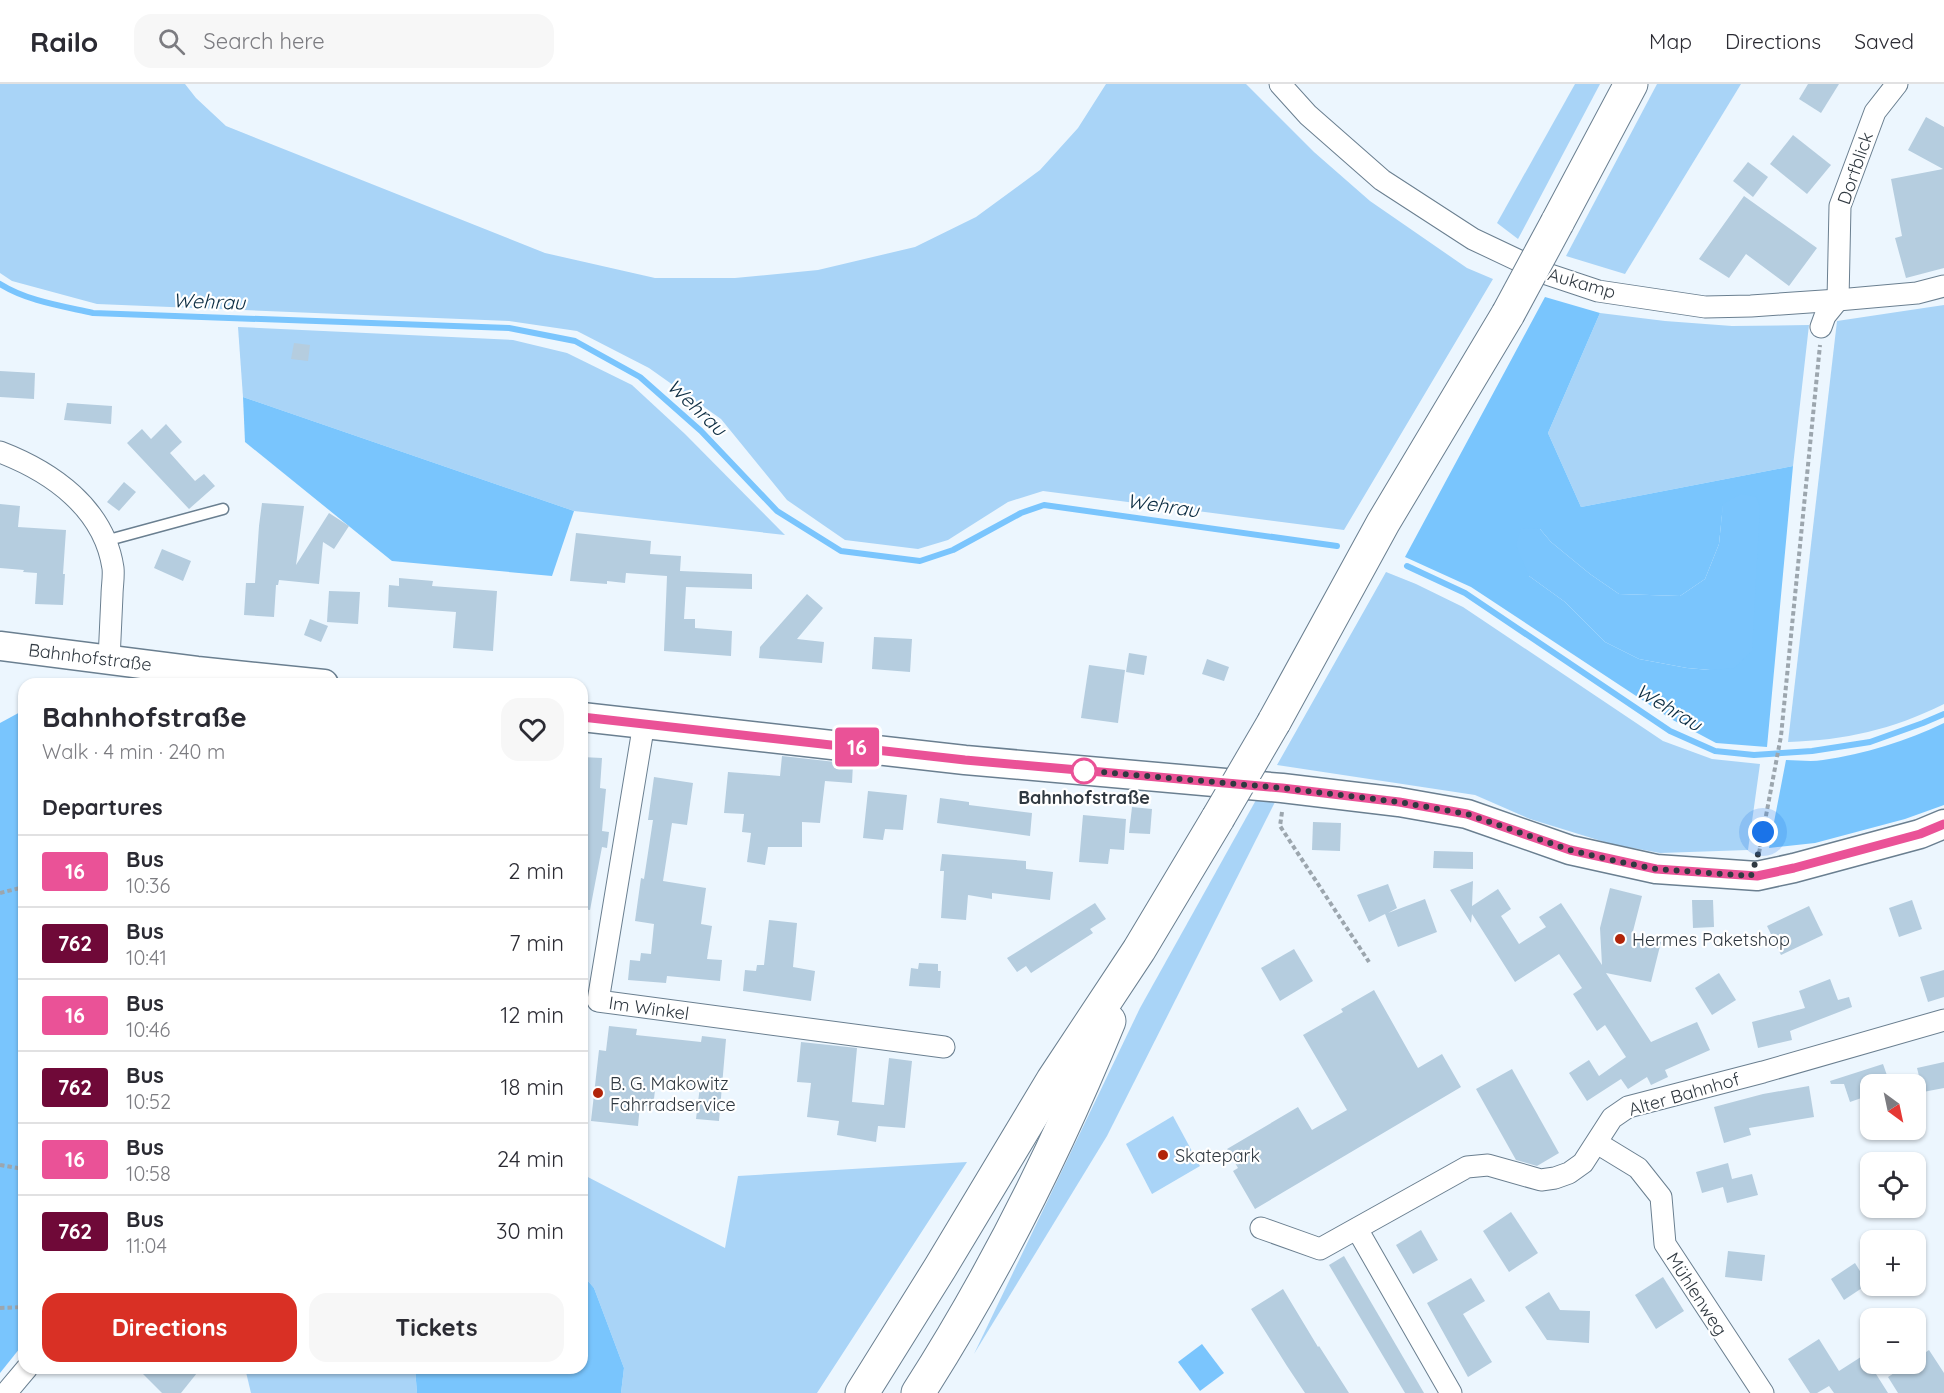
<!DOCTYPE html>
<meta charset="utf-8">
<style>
:root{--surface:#fff;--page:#f7f7f7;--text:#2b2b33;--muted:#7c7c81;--line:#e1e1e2;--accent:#d93025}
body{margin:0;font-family:Quicksand,sans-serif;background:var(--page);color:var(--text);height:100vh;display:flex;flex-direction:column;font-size:22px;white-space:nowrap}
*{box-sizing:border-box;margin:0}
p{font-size:20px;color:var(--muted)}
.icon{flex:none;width:33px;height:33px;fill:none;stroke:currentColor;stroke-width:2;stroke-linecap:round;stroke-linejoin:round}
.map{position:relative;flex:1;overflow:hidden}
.side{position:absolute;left:18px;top:594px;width:570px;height:696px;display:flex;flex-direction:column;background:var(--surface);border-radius:18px;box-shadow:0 2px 4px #0004}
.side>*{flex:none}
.badge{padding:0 12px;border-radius:4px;font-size:21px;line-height:39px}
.needle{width:39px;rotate:147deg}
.tools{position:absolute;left:1860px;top:990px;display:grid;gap:12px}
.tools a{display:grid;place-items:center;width:66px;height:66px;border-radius:12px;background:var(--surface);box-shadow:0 2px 4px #0004;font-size:30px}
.you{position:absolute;width:30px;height:30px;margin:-15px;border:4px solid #fff;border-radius:50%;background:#1a73e8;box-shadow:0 0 0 9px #1a73e833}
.map>.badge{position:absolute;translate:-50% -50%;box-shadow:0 0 0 3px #fff}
h2{padding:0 24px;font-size:22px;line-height:54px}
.round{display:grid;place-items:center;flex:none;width:63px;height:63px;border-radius:18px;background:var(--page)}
.headline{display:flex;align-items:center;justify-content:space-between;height:102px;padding:0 24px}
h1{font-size:28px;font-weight:800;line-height:45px}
.button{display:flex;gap:12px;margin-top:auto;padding:12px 24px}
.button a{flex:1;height:69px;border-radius:18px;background:var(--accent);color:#fff;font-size:24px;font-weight:800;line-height:69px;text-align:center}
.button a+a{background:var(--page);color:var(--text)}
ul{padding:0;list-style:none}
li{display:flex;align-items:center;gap:18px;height:72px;padding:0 24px;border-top:2px solid var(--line)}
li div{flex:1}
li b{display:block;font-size:22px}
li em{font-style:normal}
li .badge{min-width:66px;font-weight:700;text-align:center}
header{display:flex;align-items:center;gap:36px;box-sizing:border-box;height:84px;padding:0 30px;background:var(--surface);border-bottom:2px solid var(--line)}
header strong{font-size:28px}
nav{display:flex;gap:33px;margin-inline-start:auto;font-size:21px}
.search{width:420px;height:54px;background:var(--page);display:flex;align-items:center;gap:15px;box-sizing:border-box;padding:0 21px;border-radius:18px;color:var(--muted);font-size:22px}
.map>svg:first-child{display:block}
.green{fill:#a9d4f7}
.forest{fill:#79c5fd;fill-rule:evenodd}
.water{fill:#7ac5fd}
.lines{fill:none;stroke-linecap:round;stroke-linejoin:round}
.stream{stroke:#7ac5fd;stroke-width:6}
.building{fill:#b5cddf}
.lane-casing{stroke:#6a7f90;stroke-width:13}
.street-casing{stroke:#6a7f90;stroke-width:23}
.secondary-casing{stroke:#6a7f90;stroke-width:31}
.highway-casing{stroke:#6a7f90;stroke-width:35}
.path{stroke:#9ca6ae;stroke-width:4;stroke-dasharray:4.5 3;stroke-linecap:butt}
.lane{stroke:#fff;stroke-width:10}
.street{stroke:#fff;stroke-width:21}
.secondary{stroke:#fff;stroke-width:28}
.highway{stroke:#fff;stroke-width:33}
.highway-bridge-casing{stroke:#6a7f90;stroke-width:35;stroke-linecap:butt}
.highway-bridge{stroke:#fff;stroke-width:33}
.line-casing{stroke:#fff;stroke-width:14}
.line{stroke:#ea5297;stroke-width:9}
.walk{stroke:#303941;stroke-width:6;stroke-dasharray:0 10.8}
.stop-dot{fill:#fff;stroke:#ea5297;stroke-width:3}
.poi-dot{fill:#b12409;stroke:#fff;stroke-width:2}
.labels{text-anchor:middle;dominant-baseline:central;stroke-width:4.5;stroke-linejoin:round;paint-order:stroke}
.street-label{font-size:18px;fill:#303941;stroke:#fff}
.stop-label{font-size:18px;font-weight:bold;fill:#303941;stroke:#fff}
.poi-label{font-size:18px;fill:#303941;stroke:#fff;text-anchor:start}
.water-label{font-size:20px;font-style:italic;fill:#0b2c42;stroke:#fff}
</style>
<header>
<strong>Railo</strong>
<div class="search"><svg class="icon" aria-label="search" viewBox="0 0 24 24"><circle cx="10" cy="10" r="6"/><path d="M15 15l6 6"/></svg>Search here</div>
<nav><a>Map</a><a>Directions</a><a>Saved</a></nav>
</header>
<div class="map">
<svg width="1944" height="1309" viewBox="0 0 1944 1309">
<rect width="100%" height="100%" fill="#ecf6fe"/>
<g class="green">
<path d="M 0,0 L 185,0 L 196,14 L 226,42 L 545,169 L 655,194 L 735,194 L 818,186 L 915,163 L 976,133 L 1040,86 L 1078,44 L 1106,0 L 1246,0 L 1314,68 L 1370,117 L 1467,184 L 1493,195 L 1344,446 L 1043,407 L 1008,418 L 948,456 L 918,465 L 845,456 L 787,416 L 721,335 L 649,284 L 577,247 L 509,237 L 97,220 L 12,197 L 0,189 Z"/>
<path d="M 1575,0 L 1600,0 L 1518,155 L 1497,139 Z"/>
<path d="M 1657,0 L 1741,0 L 1625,190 L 1566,172 Z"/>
<path d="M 1944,221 L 1944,620 C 1891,646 1846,656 1788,658 L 1837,237 Z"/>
<path d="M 1600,229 L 1665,237 L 1732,242 L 1809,241 L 1793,382 L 1581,423 L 1548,349 Z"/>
<path d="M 238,243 L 513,256 L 567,269 L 632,301 L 685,350 L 785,451 L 574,427 L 243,313 Z"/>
<path d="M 1386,488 L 1416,500 L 1463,523 L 1663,657 L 1712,675 L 1760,680 L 1748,766 L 1660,769 L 1611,760 L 1530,735 L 1475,711 L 1277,681 Z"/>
<path d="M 1256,716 L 1276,716 L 1107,1052 L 974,1270 L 1140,924 Z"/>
<path d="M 1173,1032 L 1200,1082 L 1152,1110 L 1126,1060 Z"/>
<path d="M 967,1078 L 817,1309 L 621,1309 L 624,1284 L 594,1204 L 582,1190 L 582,1090 L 725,1164 L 738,1092 Z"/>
<path d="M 245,1284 L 415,1284 L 417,1309 L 251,1309 Z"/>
</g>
<g class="forest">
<path d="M 1545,213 L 1600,229 L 1548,349 L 1581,423 L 1793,382 L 1767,663 L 1716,659 L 1671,635 L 1471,503 L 1405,473 ZM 1723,421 L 1710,586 L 1687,584 L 1639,575 L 1605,558 L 1565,518 L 1529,492 L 1540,445 L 1551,458 L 1590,490 L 1619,510 L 1680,512 L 1705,495 L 1719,460 Z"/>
<path d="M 243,313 L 574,427 L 552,492 L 392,477 L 245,358 Z"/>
<path d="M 24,626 L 24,1259 L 0,1289 L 0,639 Z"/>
<path d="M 1944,639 L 1944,721 L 1905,735 L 1815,759 L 1769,764 L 1786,676 C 1798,676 1811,678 1823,676 C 1864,670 1907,657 1944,639 Z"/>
<path d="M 582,1190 L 594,1204 L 624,1284 L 621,1309 L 417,1309 L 415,1284 L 582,1284 Z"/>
</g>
<g class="water">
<path d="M 1741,410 L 1756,413 L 1760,423 L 1752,567 L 1734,584 L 1710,586 L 1687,584 L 1639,575 L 1605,558 L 1565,518 L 1529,492 L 1516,461 L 1521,444 L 1540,445 L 1551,458 L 1590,490 L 1619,510 L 1680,512 L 1705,495 L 1719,460 L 1723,420 Z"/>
<path d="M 1202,1260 L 1224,1289 L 1200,1307 L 1178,1278 Z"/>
</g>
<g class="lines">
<g class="stream">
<path d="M 0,200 C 27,217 62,222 93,229 L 509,244 L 575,257 L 640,293 L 701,347 L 777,427 L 841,467 L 920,477 L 953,466 L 1021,429 L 1044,421 L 1337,462"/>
<path d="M 1407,482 L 1465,509 L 1670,647 L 1715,667 L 1754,671 L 1812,667 L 1870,658 L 1923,639 L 1944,630"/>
</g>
</g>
<g class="building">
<path d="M 1808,0 L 1839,0 L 1821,29 L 1799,15 Z"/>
<path d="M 1926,33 L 1944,43 L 1944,184 L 1906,194 L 1895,154 L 1902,152 L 1891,95 L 1943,85 L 1908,66 Z"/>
<path d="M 1793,51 L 1831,81 L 1807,110 L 1770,80 Z"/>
<path d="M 1748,78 L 1768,93 L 1753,113 L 1733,97 Z"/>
<path d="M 1744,112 L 1817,164 L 1789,202 L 1746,170 L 1729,194 L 1699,175 Z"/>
<path d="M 294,259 L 310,261 L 308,277 L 291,275 Z"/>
<path d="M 0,287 L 35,289 L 34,315 L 0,313 Z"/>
<path d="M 67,319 L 112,322 L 111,340 L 64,336 Z"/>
<path d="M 166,340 L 182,358 L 170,369 L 195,397 L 204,390 L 215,402 L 189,425 L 127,359 L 142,345 L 151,355 Z"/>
<path d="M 124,398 L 136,408 L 119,427 L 107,418 Z"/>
<path d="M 262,419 L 304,422 L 296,481 L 329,429 L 349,442 L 334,465 L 323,458 L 319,500 L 279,496 L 278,501 L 276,501 L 274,533 L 244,531 L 246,499 L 255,499 L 259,442 Z"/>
<path d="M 0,420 L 20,422 L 18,443 L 66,446 L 63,490 L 65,490 L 63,521 L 35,520 L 37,489 L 23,488 L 24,486 L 0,484 Z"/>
<path d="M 576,449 L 651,457 L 650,470 L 681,472 L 680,487 L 752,490 L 752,505 L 686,503 L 684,535 L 695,535 L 695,544 L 732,547 L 731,572 L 664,567 L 667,492 L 626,489 L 625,499 L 607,497 L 607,500 L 570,497 Z"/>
<path d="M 162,465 L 191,477 L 183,497 L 154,484 Z"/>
<path d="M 399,494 L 433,497 L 432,502 L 497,507 L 493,567 L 453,564 L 456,528 L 388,523 L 389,501 L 399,502 Z"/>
<path d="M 329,507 L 360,508 L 358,540 L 327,538 Z"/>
<path d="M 807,510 L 823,524 L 797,555 L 824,558 L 822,579 L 759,574 L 760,563 Z"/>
<path d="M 310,535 L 328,542 L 321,558 L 304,551 Z"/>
<path d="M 874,553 L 912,555 L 910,588 L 872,585 Z"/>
<path d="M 1129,569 L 1147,572 L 1144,591 L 1126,588 Z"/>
<path d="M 1207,575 L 1229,583 L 1224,597 L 1202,590 Z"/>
<path d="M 1089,581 L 1125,586 L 1118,639 L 1081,634 Z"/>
<path d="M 782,672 L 853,680 L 852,699 L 825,697 L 820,739 L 802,738 L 802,763 L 768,763 L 765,781 L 747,778 L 751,749 L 742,748 L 744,730 L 724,729 L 728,688 L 780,692 Z"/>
<path d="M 582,673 L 602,674 L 600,704 L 606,705 L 602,747 L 609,748 L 607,764 L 602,763 L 590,826 L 582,825 L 582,730 L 585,703 L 582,703 Z"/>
<path d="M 654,693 L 693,699 L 687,741 L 672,739 L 663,797 L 706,804 L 701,840 L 712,842 L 707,875 L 722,876 L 720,897 L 667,892 L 666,899 L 628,896 L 630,876 L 640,877 L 641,869 L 651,870 L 654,840 L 635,837 L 641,794 L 644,795 L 653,736 L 648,736 Z"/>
<path d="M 868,707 L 907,711 L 903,746 L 885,745 L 883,756 L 863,754 Z"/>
<path d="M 940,714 L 969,718 L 969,721 L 1032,729 L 1030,752 L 937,739 Z"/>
<path d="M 1132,723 L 1152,725 L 1150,750 L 1129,749 Z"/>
<path d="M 1083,731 L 1126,735 L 1124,766 L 1110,765 L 1108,780 L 1079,778 Z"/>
<path d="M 1313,738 L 1341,739 L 1340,767 L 1312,766 Z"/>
<path d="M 1434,767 L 1473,768 L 1473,785 L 1433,784 Z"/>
<path d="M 942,770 L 1026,777 L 1026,785 L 1053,788 L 1050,816 L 992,809 L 992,815 L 968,811 L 966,836 L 941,834 L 944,787 L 940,787 Z"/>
<path d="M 1473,797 L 1472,822 L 1498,805 L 1511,825 L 1501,832 L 1519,860 L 1546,843 L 1539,833 L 1561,819 L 1602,881 L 1600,844 L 1610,804 L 1642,812 L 1632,851 L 1661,858 L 1651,898 L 1606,889 L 1651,958 L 1697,938 L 1710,966 L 1665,986 L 1668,993 L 1651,1001 L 1647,993 L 1628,1005 L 1621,995 L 1587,1017 L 1569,989 L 1589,976 L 1599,992 L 1626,973 L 1605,941 L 1597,947 L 1573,910 L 1582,904 L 1559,870 L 1515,898 L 1472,830 L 1471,839 L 1450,806 Z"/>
<path d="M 1388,800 L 1397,824 L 1388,829 L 1425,815 L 1437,848 L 1398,863 L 1385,830 L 1369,838 L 1357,811 Z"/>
<path d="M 1692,816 L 1713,816 L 1714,843 L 1693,844 Z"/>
<path d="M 1912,816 L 1922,845 L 1899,853 L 1889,824 Z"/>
<path d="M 1095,819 L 1106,835 L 1090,845 L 1093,849 L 1031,889 L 1026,882 L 1017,888 L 1007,874 Z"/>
<path d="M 1809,822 L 1823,851 L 1781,871 L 1767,842 Z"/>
<path d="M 769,836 L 797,839 L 793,883 L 815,887 L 811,917 L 743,907 L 745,886 L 756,887 L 757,881 L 764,881 Z"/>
<path d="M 1294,865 L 1313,897 L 1280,917 L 1261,884 Z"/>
<path d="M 919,879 L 938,880 L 938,887 L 941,887 L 940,904 L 909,902 L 911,884 L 918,885 Z"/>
<path d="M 1944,886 L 1944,913 L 1928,918 L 1920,893 Z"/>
<path d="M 1719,889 L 1736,916 L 1712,931 L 1695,904 Z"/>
<path d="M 1830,895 L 1838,916 L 1849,913 L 1852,923 L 1790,947 L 1792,956 L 1758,964 L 1752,938 L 1805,924 L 1799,907 Z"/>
<path d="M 1374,906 L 1418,984 L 1442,970 L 1461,1003 L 1255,1125 L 1233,1087 L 1238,1084 L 1227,1065 L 1298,1023 L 1312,1046 L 1347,1026 L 1303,951 L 1343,928 L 1341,925 Z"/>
<path d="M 609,942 L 637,945 L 636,951 L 701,958 L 702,952 L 726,955 L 719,1037 L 696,1035 L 700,1002 L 656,998 L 653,1023 L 640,1021 L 638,1042 L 591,1037 L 599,966 L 606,967 Z"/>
<path d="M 801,958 L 857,964 L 852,1018 L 884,1021 L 889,974 L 912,977 L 905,1044 L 878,1042 L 876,1058 L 837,1051 L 839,1037 L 807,1033 L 811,999 L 797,998 Z"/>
<path d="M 1944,978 L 1944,1004 L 1923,1008 L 1917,984 Z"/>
<path d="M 1883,980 L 1890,1000 L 1870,1000 L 1870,1011 L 1850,1018 L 1844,1000 L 1831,1000 L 1830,997 Z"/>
<path d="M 1512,985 L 1559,1069 L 1537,1082 L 1516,1076 L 1476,1005 Z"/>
<path d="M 1809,1002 L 1814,1033 L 1749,1044 L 1751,1051 L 1724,1059 L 1714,1023 L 1763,1010 Z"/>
<path d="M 1728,1079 L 1732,1095 L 1752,1090 L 1758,1111 L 1727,1119 L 1723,1103 L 1702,1109 L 1696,1088 Z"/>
<path d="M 1511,1128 L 1538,1169 L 1509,1188 L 1483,1147 Z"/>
<path d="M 1421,1146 L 1438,1176 L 1413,1190 L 1396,1161 Z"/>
<path d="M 1728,1167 L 1765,1171 L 1762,1197 L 1725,1193 Z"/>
<path d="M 1344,1172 L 1424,1309 L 1405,1309 L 1329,1181 Z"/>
<path d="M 1855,1179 L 1868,1200 L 1844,1216 L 1831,1195 Z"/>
<path d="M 1663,1193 L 1684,1227 L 1656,1245 L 1635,1211 Z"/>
<path d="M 1471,1194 L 1485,1217 L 1463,1230 L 1492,1278 L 1468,1293 L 1427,1219 Z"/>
<path d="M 1283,1205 L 1318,1263 L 1319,1262 L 1349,1309 L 1305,1309 L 1287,1282 L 1251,1225 Z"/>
<path d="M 1549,1208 L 1560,1226 L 1590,1227 L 1589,1259 L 1547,1256 L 1525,1223 Z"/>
<path d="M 1819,1255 L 1839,1287 L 1864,1271 L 1888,1309 L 1834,1309 L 1829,1302 L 1817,1309 L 1810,1309 L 1788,1275 Z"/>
<path d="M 1929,1266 L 1944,1289 L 1944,1309 L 1898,1309 L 1888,1293 L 1908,1280 L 1916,1280 L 1916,1275 Z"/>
<path d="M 137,1284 L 201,1284 L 181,1309 L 162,1309 Z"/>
</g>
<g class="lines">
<g class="lane-casing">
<path id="lane" d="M 105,457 L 223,425"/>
</g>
<g class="street-casing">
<g id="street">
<path d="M 1280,0 L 1308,31 L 1382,96 L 1473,155 L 1547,190 L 1598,207 L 1705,223 L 1751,222 L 1838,216 L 1917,209 L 1944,202"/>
<path d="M 1821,243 L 1825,232 L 1838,216 L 1840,122 L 1875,28 L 1897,0"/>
<path d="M 0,368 C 52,388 104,424 113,484 C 114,493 112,503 112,511 C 111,533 110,554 109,576"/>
<path d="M 644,639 L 598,917 L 944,963"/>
<path d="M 1597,1059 L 1638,1084 L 1661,1113 L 1665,1160 L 1763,1309"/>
<path d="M 1261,1144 L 1320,1165 L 1467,1083 L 1488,1081 L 1541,1096 L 1555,1094 L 1569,1089 L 1583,1079 L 1612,1034 L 1628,1023 L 1763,988 L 1944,936"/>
<path d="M 1357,1145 L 1451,1309"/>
<path d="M 6,1309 L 27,1284"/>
</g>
</g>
<g class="secondary-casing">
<g id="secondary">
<path d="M 0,562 L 197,587 L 324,600"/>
<path d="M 582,633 L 965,676 L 1282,704 L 1399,718 L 1467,730 L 1570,766 L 1656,785 L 1757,792 L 1794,784 L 1920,750 L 1944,740"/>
</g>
</g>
<g class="highway-casing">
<g id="highway">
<path d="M 1557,139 L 1631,0"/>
<path d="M 1274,638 L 1383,439 L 1508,230"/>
<path d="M 862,1309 L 940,1184 L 1053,996 L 1139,866 L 1218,734"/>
<path d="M 918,1309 C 993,1192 1056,1066 1109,937"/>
</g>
</g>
<g class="path">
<path d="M 1282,728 L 1280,742 L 1369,878"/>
<path d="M 1759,769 L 1781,652 L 1820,261"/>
<path d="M 0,809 L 24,803"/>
<path d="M 0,1081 L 24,1085"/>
<path d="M 0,1224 L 24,1223"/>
</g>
<use href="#lane" class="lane"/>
<use href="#street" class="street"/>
<use href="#secondary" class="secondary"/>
<use href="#highway" class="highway"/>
<g class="highway-bridge-casing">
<g id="highway-bridge">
<path d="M 1508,230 L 1557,139"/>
<path d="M 1218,734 L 1274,638"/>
</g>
</g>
<use href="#highway-bridge" class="highway-bridge"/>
</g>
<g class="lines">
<g class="line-casing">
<path id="line" d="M 582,633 L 965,676 L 1282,704 L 1399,718 L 1467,730 L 1570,766 L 1656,785 L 1757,792 L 1794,784 L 1920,750 L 1944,740"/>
</g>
<use href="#line" class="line"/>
<path class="walk" d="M 1084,687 L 1078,686 L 1282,704 L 1399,718 L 1467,730 L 1570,766 L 1616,777 L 1656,785 L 1751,792 L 1759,767 L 1763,748"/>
</g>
<circle class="stop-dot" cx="1084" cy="687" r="12"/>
<g class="poi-dot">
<circle cx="1620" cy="855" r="6"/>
<circle cx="598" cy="1009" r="6"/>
<circle cx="1163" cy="1071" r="6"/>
</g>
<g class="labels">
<g class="street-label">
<text transform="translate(1855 84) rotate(-71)">Dorfblick</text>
<text transform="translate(1582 199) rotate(16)">Aukamp</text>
<text transform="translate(90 573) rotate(7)">Bahnhofstraße</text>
<text transform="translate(649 924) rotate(8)">Im Winkel</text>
<text transform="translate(1684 1010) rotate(-16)">Alter Bahnhof</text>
<text transform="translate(1697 1210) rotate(57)">Mühlenweg</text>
</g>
<g class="stop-label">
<text x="1084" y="713">Bahnhofstraße</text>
</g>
<g class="poi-label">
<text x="1632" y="855">Hermes Paketshop</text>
<text x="610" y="999">B. G. Makowitz<tspan x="610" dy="21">Fahrradservice</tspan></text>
<text x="1175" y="1071">Skatepark</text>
</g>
<g class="water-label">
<text transform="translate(209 217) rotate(2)">Wehrau</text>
<text transform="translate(697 323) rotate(43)">Wehrau</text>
<text transform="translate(1163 421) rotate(8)">Wehrau</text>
<text transform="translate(1669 623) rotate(31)">Wehrau</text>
</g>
</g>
</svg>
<div class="tools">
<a><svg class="needle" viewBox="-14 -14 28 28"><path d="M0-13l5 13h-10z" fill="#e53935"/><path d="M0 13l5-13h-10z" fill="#7c7c81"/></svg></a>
<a><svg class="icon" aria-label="locate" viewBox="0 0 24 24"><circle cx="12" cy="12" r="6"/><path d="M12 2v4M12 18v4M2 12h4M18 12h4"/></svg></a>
<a>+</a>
<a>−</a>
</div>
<div class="you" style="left:1763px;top:748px"></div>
<b class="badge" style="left:857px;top:663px;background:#ea5297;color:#fff">16</b>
<section class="side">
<div class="headline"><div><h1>Bahnhofstraße</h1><p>Walk · 4 min · 240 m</p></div><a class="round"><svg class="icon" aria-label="heart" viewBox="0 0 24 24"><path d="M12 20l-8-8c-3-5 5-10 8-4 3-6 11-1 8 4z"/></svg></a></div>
<h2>Departures</h2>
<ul>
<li><span class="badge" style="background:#ea5297;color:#fff">16</span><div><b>Bus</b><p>10:36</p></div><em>2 min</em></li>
<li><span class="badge" style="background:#6f0938;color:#fff">762</span><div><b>Bus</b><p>10:41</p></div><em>7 min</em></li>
<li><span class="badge" style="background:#ea5297;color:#fff">16</span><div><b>Bus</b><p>10:46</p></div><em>12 min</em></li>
<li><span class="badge" style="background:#6f0938;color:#fff">762</span><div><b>Bus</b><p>10:52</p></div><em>18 min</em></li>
<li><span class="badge" style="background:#ea5297;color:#fff">16</span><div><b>Bus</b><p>10:58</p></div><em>24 min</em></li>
<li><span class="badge" style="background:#6f0938;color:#fff">762</span><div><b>Bus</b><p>11:04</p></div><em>30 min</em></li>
</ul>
<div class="button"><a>Directions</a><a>Tickets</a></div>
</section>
</div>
